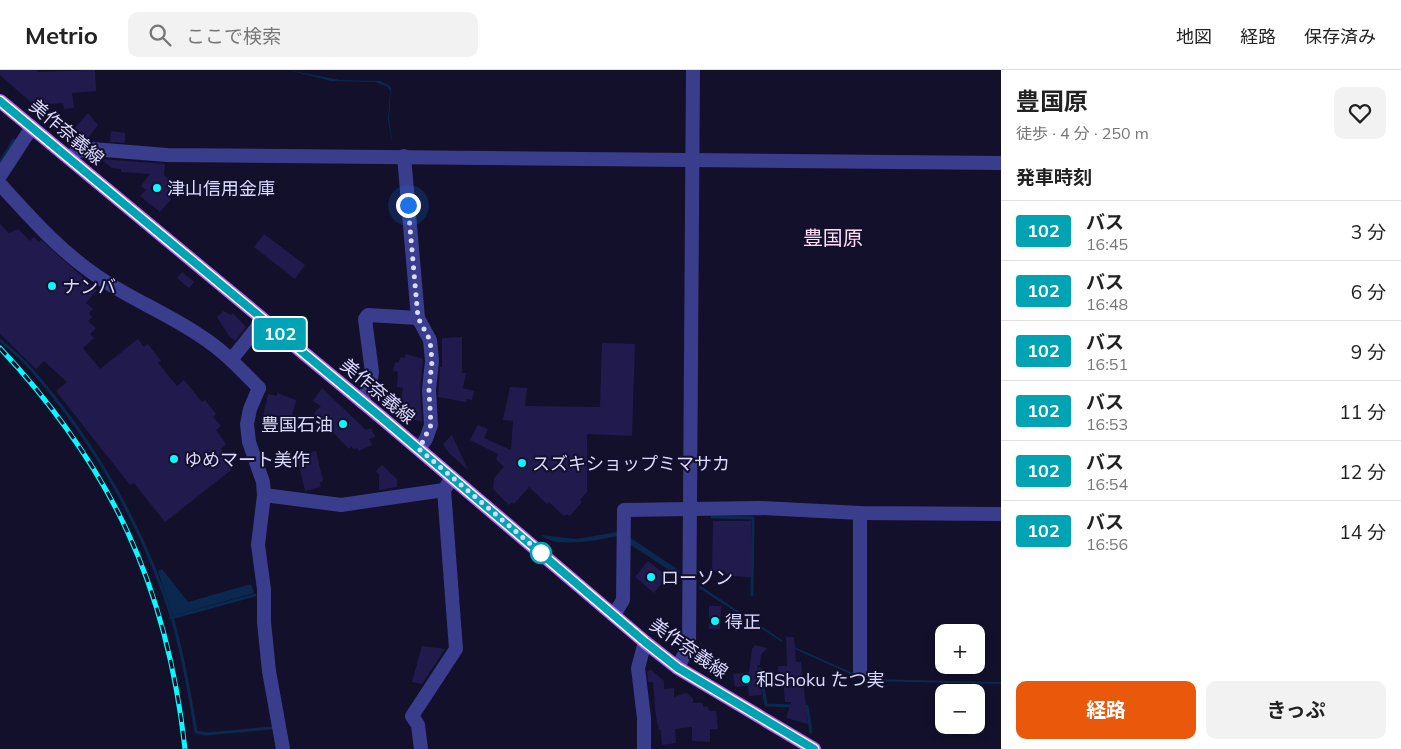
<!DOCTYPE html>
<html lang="ja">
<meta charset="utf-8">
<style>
:root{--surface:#fff;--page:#f2f2f2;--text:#222;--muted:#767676;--line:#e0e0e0;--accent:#ea580c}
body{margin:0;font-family:Mulish,"Noto Sans JP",sans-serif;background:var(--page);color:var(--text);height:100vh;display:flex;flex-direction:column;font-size:19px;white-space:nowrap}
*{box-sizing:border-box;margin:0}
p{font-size:16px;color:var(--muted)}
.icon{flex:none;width:28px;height:28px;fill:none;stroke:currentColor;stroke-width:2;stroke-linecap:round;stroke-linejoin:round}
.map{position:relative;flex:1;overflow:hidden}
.panel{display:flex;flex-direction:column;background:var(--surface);width:400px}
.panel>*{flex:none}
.badge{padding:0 10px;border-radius:4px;font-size:18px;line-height:32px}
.tools{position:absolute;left:935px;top:554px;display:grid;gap:10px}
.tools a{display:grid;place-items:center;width:50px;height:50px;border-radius:10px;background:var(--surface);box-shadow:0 2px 8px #0003;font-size:25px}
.you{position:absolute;width:25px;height:25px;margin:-12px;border:4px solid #fff;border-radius:50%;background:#1a73e8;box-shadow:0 0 0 8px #1a73e833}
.map>.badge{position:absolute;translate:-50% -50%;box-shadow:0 0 0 2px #fff}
h2{padding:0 15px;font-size:19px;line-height:45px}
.round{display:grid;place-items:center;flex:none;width:52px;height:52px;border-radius:10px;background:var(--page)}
.head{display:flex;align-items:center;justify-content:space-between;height:85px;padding:0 15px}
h1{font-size:24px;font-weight:700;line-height:38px}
.cta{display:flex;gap:10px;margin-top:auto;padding:10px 15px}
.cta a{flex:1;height:58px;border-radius:10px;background:var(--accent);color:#fff;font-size:20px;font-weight:700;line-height:58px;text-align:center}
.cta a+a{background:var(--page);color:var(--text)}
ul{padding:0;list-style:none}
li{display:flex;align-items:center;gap:15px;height:60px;padding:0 15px;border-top:1px solid var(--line)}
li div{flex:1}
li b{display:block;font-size:19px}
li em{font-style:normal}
li .badge{min-width:55px;font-weight:700;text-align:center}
header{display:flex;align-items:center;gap:30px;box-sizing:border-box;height:70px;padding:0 25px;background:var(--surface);border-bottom:1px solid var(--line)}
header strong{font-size:24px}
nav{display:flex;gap:28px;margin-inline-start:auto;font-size:18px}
.search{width:350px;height:45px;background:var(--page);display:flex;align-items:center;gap:12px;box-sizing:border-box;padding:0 18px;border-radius:10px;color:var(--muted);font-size:19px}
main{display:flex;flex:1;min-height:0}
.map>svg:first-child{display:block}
.water{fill:#0b294f}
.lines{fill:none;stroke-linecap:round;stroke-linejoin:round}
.stream{stroke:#0b294f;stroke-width:3}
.building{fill:#211b4d}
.minor{stroke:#3a3d8c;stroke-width:14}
.tertiary{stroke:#3a3d8c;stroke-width:14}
.primary{stroke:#b761ff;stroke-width:14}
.rail-casing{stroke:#06faff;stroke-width:5}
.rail{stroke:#12102b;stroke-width:3;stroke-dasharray:9;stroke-linecap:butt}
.line-casing{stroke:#fff;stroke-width:11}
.line{stroke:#00a3b4;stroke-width:8}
.walk{stroke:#dbdaff;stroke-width:5;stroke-dasharray:0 9}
.poi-dot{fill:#06faff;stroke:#12102b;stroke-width:2}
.stop-dot{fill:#fff;stroke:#00a3b4;stroke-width:2.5}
.labels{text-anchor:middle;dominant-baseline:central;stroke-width:4;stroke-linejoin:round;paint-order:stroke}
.street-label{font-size:18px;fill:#dbdaff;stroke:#12102b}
.poi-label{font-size:18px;fill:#dbdaff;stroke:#12102b;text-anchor:start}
.quarter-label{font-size:20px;fill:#ffdcf5;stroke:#12102b}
</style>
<header>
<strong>Metrio</strong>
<div class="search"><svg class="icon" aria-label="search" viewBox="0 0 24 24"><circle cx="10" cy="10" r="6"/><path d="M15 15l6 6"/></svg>ここで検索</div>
<nav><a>地図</a><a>経路</a><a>保存済み</a></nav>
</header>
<main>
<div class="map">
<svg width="1001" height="679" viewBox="0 0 1001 679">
<rect width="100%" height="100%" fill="#12102b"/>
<g class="water">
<path d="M 288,0 L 340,10 L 381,11 L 391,17 L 389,49 L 393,77 L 388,50 L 390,21 L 388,17 L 375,12 L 331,11 Z"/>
<path d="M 617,462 L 629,467 L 680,501 L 677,505 L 617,466 C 600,470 555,479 541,465 L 577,469 Z"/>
<path d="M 162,499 L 188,532 L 251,514 L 254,523 L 173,546 L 158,501 Z"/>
<path d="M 699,515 L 782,570 L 782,572 L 699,518 Z"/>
<path d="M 790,575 L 866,609 L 1001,612 L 1001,614 L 866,611 L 790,577 Z"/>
</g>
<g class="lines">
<g class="stream">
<path d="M 0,92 L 14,70"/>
<path d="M 0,270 C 10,279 22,288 30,298 C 95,372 145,460 174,554 C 184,590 190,626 196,662 L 206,664 L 271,658"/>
<path d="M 712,447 L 753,448 L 752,525"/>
<path d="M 171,548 L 255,525"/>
<path d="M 760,599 L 766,635 L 793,636"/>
<path d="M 802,636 L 807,636 L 811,662"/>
</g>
</g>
<g class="building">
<path d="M 0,0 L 39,0 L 37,2 L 95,0 L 96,21 L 72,23 L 74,38 L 64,39 L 63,33 L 49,34 L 42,42 L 0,5 Z"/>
<path d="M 88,43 L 98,55 L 87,69 L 75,58 Z"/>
<path d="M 111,61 L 125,63 L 125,73 L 110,72 Z"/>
<path d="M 101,89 L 165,94 L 164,105 L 172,112 L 168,116 L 171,118 L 166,124 L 171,129 L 160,142 L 140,126 L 146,120 L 141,116 L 150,104 L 121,102 L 121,99 L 112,98 Z"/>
<path d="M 0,154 L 9,163 L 18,159 L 30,171 L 34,167 L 39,172 L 41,170 L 97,220 L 86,233 L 93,239 L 89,243 L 92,247 L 88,251 L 96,258 L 90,264 L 94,268 L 83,278 L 100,299 L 138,269 L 144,277 L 148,274 L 161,291 L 158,293 L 177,316 L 184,310 L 202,332 L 205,330 L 216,344 L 213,347 L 221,356 L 216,360 L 226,374 L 221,379 L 235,397 L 165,452 L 134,413 L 130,415 L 56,321 L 67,312 L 44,291 L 36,299 L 0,264 Z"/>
<path d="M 264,164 L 305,195 L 295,209 L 254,177 Z"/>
<path d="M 182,202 L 194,212 L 189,218 L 177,208 Z"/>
<path d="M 223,241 L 231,245 L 233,243 L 246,257 L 235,271 L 229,266 L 217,247 Z"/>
<path d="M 462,267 L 462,303 L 466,303 L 463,318 L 474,321 L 472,330 L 467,329 L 466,332 L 438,327 L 440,297 L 442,297 L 442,268 Z"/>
<path d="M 602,273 L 635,274 L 632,366 L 587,364 L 587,422 L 580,430 L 582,432 L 570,446 L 567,444 L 564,446 L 549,432 L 547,434 L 529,417 L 514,434 L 512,432 L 509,435 L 493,419 L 494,408 L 504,397 L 496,389 L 498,384 L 470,370 L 478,355 L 488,359 L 484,368 L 511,380 L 513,351 L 503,350 L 510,317 L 527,318 L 525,336 L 600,337 Z"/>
<path d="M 406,284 L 423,289 L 420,320 L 422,352 L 412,349 L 413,343 L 399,340 L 403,318 L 397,317 L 398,302 L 393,301 L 395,292 L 398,293 L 401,287 L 404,288 Z"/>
<path d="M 322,318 L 366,360 L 371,358 L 375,367 L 369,369 L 372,375 L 359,381 L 357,378 L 354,379 L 351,376 L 349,379 L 314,343 L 321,336 L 313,331 Z"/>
<path d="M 277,323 L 296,330 L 289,358 L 269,355 L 270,353 L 262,351 L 268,324 L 277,326 Z"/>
<path d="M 452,365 L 468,400 L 449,383 L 443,374 Z"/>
<path d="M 316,381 L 323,411 L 320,412 L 321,417 L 305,421 L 297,386 Z"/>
<path d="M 382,395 L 397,409 L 397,417 L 379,420 L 379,404 L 376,401 Z"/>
<path d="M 713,451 L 751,451 L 751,507 L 731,506 L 731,504 L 725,504 L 725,501 L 712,501 Z"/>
<path d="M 648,491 L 667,506 L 654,523 L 635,507 Z"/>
<path d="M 709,536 L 721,536 L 720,559 L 709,559 Z"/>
<path d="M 786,567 L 794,567 L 796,592 L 801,592 L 808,654 L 786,648 L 791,632 L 785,632 L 783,609 L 779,609 L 778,596 L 787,596 Z"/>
<path d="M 755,575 L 767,578 L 761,585 L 760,595 L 757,595 L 762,625 L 749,626 L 748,616 L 735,617 L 733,604 L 749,602 L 752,579 Z"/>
<path d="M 422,576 L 445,579 L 422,614 L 412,612 Z"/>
<path d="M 651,600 L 664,611 L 664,619 L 674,618 L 674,627 L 686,623 L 693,628 L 693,633 L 703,633 L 703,637 L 708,637 L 709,641 L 716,641 L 718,659 L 710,659 L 710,672 L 692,671 L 692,657 L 675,659 L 676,673 L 662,675 L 661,660 L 659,660 L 656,647 L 653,612 L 648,612 L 647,601 Z"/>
</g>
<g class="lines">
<g class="minor">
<path d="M 404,86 L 418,248 L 430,270 L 432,291 L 429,320 L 431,355 L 426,369 L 419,379"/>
<path d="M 69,88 L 78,81 L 92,79 L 167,85 L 1001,93"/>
<path d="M 0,106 L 32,57"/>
<path d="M 0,114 C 30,147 60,181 97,206 C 130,229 169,244 202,267 C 224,281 241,300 259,318"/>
<path d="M 231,290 L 263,250"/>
<path d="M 361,331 L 370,317 L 372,302 L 365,249 L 368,245 L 418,248"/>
<path d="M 264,425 L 341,435 L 444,420"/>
<path d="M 264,519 L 264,552 L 269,601 L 283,679"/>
<path d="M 614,545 L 623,530 L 624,440 L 690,439"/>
<path d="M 860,601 L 860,443"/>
<path d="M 421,679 L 418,655 L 412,646 L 456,579 L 444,420 L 452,408"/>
<path d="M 644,679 L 644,648 L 638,598 L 645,572"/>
</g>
<g class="tertiary">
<path d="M 259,318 L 250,339 L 247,354 L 249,372 L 263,412 L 264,425 L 258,475 L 264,519"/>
<path d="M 690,439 L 760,438 L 860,443 L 1001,444"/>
<path d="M 678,598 L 689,574 L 693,0"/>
</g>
<path class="primary" d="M 0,31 L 382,348 L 645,572 L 678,598 L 814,679"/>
<g class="rail-casing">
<path id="rail" d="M 0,278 C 112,398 167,516 185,679"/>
</g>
<use href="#rail" class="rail"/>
</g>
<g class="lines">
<g class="line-casing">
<path id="line" d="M 0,31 L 382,348 L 645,572 L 678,598 L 814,679"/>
</g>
<use href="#line" class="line"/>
<path class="walk" d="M 408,135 L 418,248 L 430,270 L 432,291 L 429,320 L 431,355 L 419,379 L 541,483"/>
</g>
<g class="poi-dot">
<circle cx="157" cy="118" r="5"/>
<circle cx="52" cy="216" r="5"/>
<circle cx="343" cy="354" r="5"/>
<circle cx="174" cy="389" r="5"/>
<circle cx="522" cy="393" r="5"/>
<circle cx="651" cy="507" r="5"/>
<circle cx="715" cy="551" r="5"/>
<circle cx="746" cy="609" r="5"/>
</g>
<circle class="stop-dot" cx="541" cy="483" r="10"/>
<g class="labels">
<g class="street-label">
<text transform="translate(67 62) rotate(40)">美作奈義線</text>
<text transform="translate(378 321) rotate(40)">美作奈義線</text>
<text transform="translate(689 578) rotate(35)">美作奈義線</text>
</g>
<g class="poi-label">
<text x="167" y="118">津山信用金庫</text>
<text x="62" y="216">ナンバ</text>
<text x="333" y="354" text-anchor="end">豊国石油</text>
<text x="184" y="389">ゆめマート美作</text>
<text x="532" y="393">スズキショップミマサカ</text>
<text x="661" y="507">ローソン</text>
<text x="725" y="551">得正</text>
<text x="756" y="609">和Shoku たつ実</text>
</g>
<g class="quarter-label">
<text x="833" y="167">豊国原</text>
</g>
</g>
</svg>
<div class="tools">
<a>+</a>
<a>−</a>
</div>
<div class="you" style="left:408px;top:135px"></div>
<b class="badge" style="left:280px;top:264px;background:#00a3b4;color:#fff">102</b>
</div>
<section class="panel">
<div class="head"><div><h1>豊国原</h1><p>徒歩 · 4 分 · 250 m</p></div><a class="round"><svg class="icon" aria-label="heart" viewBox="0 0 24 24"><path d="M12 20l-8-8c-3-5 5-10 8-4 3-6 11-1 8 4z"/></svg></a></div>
<h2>発車時刻</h2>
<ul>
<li><span class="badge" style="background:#00a3b4;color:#fff">102</span><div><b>バス</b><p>16:45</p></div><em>3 分</em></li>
<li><span class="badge" style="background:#00a3b4;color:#fff">102</span><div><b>バス</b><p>16:48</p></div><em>6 分</em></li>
<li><span class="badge" style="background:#00a3b4;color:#fff">102</span><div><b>バス</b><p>16:51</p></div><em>9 分</em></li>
<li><span class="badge" style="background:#00a3b4;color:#fff">102</span><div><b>バス</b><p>16:53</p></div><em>11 分</em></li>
<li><span class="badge" style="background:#00a3b4;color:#fff">102</span><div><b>バス</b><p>16:54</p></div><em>12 分</em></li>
<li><span class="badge" style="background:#00a3b4;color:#fff">102</span><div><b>バス</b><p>16:56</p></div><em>14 分</em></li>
</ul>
<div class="cta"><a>経路</a><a>きっぷ</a></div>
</section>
</main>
